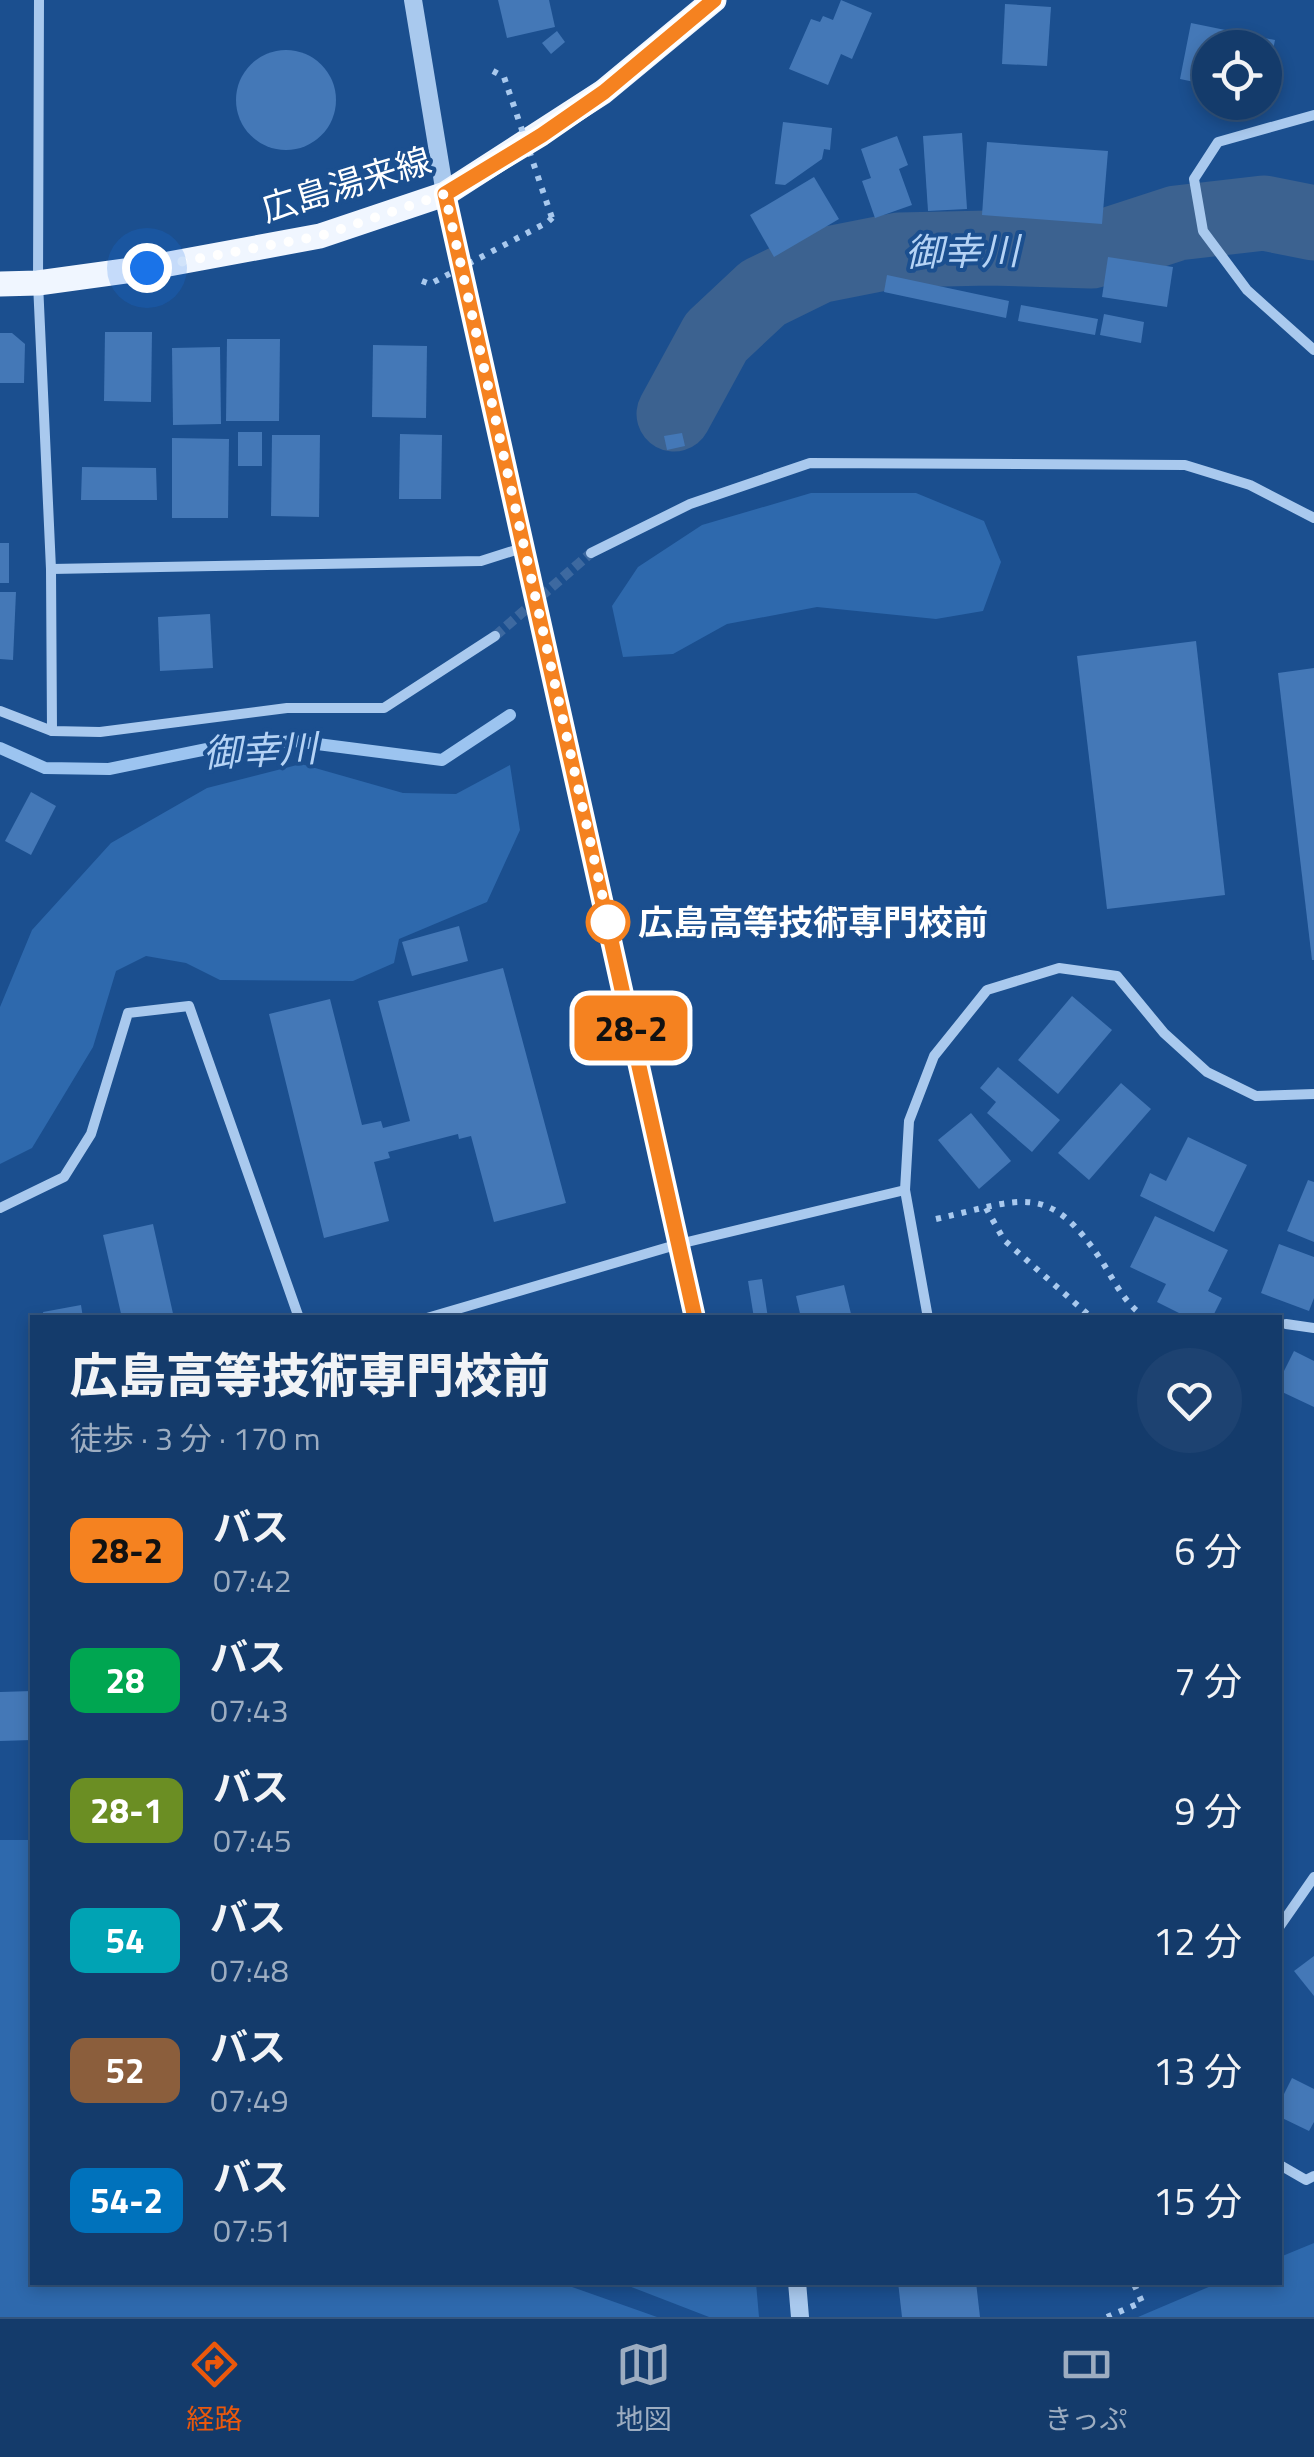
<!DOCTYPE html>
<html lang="ja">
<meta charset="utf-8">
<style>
:root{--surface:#143b6b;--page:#1d4271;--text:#f1f3f6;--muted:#9dadc1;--line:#33557e;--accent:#ea580c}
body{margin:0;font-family:"Titillium Web","Noto Sans JP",sans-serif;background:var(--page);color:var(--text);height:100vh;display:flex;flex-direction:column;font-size:38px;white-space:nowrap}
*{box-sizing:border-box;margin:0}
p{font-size:32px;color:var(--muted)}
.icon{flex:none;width:55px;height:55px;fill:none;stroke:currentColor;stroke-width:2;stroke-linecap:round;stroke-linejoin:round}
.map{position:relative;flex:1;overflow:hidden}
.sheet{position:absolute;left:30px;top:1315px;width:1252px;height:970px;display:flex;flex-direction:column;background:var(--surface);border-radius:0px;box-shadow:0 5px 15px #0003,0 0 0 2px var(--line)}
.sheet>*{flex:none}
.badge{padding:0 20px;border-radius:15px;font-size:35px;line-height:65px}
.fabs{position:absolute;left:1192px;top:30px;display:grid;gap:20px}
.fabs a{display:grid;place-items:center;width:90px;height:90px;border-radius:50%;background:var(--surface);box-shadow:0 5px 15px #0003,0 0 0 2px var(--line);font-size:50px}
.you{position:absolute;width:50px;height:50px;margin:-25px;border:8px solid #fff;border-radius:50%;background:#1a73e8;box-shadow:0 0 0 15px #1a73e833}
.map>.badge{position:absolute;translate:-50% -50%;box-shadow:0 0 0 5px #fff}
.round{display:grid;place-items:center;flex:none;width:105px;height:105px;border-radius:52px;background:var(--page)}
.overview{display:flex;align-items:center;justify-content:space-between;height:170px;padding:0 40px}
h1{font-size:48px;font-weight:800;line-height:75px}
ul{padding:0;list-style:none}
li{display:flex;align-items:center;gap:30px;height:130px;padding:0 40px}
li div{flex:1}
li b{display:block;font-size:38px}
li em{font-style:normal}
li .badge{min-width:110px;font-weight:700;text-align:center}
.dock{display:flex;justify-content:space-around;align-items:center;height:140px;border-top:2px solid var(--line);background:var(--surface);font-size:28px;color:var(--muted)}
.dock a{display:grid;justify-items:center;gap:5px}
.dock .on{color:var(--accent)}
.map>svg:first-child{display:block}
.green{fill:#2e69ad}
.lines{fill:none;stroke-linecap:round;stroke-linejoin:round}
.stream{stroke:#9cc4f0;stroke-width:12}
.river{stroke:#3c6290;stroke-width:75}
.building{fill:#4478b7}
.minor-tunnel{stroke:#3d69a0;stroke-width:10;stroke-dasharray:10 5;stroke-linecap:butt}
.path{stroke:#a9c9ee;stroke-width:6;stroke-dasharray:5 8;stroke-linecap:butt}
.minor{stroke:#a9c9ee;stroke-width:10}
.tertiary{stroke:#a9c9ee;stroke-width:18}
.primary{stroke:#f0f6ff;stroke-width:25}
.path-bridge{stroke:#a9c9ee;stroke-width:6;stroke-dasharray:5 8;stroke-linecap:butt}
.line-casing{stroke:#fff;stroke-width:22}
.line{stroke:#f58220;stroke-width:15}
.walk{stroke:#fff;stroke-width:10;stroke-dasharray:0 18}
.stop-dot{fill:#fff;stroke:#f58220;stroke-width:5}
.labels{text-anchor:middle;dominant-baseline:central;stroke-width:8;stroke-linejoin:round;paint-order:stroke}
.street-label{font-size:35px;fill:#fff;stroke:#1b4f8f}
.stop-label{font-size:35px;font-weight:bold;fill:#fff;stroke:#1b4f8f;text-anchor:start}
.water-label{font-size:38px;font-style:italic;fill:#b5d3f5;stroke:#1b4f8f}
</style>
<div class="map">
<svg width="1314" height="2317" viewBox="0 0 1314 2317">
<rect width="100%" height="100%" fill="#1b4f8f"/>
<g class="green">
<path d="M 811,493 L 916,493 L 984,521 L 1001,562 L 983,611 L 936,619 L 817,607 L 727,624 L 673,654 L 623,657 L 612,606 L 638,567 L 702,525 Z"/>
<path d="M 301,764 L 403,793 L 456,794 L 510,765 L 520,830 L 487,902 L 399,939 L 394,963 L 353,981 L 220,980 L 186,963 L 146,956 L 116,971 L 93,1047 L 32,1148 L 0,1164 L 0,1007 L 32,930 L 111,843 L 207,788 Z"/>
<path d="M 0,1840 L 32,1840 L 32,2282 L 558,2282 L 657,2317 L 0,2317 Z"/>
<path d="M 1314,2243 L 1314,2317 L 1138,2317 L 1218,2283 L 1280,2282 L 1280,2257 Z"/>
<path d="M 621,2283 L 756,2283 L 759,2317 L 709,2317 Z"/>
</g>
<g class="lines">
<path class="stream" d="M 0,748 L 45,768 L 109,769 L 212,748 L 294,741 L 442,760 L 510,715"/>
<path class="river" d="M 674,414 L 716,337 L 763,293 L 818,266 L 899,250 L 989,248 L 1091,251 L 1177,223 L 1264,213 L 1314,223"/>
</g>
<g class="building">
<path d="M 498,0 L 549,0 L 555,27 L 507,38 Z"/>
<path d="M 841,0 L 872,13 L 852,59 L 841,54 L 828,85 L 789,69 L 811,19 L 820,22 L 823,16 L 833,20 Z"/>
<path d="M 1005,4 L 1051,7 L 1047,66 L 1002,64 Z"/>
<path d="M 1191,23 L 1275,40 L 1267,80 L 1265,48 L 1210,48 L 1210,98 L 1201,96 L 1204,84 L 1180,79 Z"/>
<path d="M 557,31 L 565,42 L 551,54 L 542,43 Z"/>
<circle cx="286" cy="100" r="50"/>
<path d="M 783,122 L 832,128 L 830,150 L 824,149 L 822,159 L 785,185 L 775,184 Z"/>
<path d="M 962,133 L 967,209 L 928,211 L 923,136 Z"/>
<path d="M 897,136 L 908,165 L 899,169 L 912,205 L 875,218 L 862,181 L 871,178 L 861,149 Z"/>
<path d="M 987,142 L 1108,151 L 1102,224 L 982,215 Z"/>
<path d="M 814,177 L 839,219 L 774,257 L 750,215 Z"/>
<path d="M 1108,257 L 1173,267 L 1167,307 L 1102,297 Z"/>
<path d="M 887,275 L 1009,301 L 1006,318 L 884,292 Z"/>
<path d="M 1021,305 L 1098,319 L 1095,335 L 1018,321 Z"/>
<path d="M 1104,314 L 1144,322 L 1141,343 L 1100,335 Z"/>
<path d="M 105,332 L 152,332 L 151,402 L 104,401 Z"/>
<path d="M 0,333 L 12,333 L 25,344 L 24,383 L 0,383 Z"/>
<path d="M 227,339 L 280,339 L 279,421 L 226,421 Z"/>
<path d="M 373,345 L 427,346 L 426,418 L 372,417 Z"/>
<path d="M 220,347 L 221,424 L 173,425 L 172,348 Z"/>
<rect x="238" y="432" width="24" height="34"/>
<path d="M 682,433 L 685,446 L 667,450 L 664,436 Z"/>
<path d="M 400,434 L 442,435 L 441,499 L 399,499 Z"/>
<path d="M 272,435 L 320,435 L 319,517 L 271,516 Z"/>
<path d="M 172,438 L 229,439 L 228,518 L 172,518 Z"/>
<path d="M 82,467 L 156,468 L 157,500 L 81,500 Z"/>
<rect x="0" y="543" width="9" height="40"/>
<path d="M 0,592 L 16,592 L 13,660 L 0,659 Z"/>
<path d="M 210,614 L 213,668 L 160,671 L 158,617 Z"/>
<path d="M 1196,641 L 1225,895 L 1107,909 L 1077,656 Z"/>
<path d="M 1314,668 L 1314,960 L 1312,960 L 1278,673 Z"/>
<path d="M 31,792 L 56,806 L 31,855 L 5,841 Z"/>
<path d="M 459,926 L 468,961 L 412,976 L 402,942 Z"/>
<path d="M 503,968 L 566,1203 L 494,1222 L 471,1136 L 459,1139 L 458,1134 L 388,1152 L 390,1158 L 374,1162 L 389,1221 L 324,1238 L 269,1014 L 330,999 L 362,1125 L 381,1121 L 383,1128 L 410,1121 L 378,1001 Z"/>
<path d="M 1072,996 L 1112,1030 L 1058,1094 L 1018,1060 Z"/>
<path d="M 998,1067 L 1060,1120 L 1032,1152 L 987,1113 L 996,1102 L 980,1088 Z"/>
<path d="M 1121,1083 L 1151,1109 L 1089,1180 L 1058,1153 Z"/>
<path d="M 971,1113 L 1011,1161 L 979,1189 L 938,1140 Z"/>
<path d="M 1188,1137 L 1247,1165 L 1214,1232 L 1140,1196 L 1150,1173 L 1166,1181 Z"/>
<path d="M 1308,1180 L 1314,1182 L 1314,1242 L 1287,1231 Z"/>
<path d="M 1155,1216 L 1228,1250 L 1208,1291 L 1222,1298 L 1212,1318 L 1189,1318 L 1157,1302 L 1166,1284 L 1130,1267 Z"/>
<path d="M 153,1224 L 174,1318 L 122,1318 L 103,1235 Z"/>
<path d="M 1279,1244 L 1314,1257 L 1314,1298 L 1309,1311 L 1261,1293 Z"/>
<path d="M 762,1279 L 768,1318 L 754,1318 L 748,1281 Z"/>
<path d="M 844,1285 L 852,1318 L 801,1318 L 796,1296 Z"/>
<path d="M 81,1305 L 83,1318 L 44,1318 L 43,1312 Z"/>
<path d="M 1294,1351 L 1314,1361 L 1314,1407 L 1280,1391 L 1280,1379 Z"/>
<path d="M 32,1691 L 32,1740 L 0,1741 L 0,1692 Z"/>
<path d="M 1314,1956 L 1314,1996 L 1294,1971 Z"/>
<path d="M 1292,2078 L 1314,2089 L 1314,2122 L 1309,2131 L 1280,2117 L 1280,2102 Z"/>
<path d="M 898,2282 L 976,2282 L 980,2317 L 902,2317 Z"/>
</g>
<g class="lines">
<path class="minor-tunnel" d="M 495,636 L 591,553"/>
<g class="path">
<path d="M 986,1208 L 1004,1240 L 1092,1318"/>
<path d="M 936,1219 C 1022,1200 1048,1179 1103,1263 C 1116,1284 1125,1304 1146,1318"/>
<path d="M 1107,2317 L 1142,2302 L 1133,2282"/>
</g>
<g class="minor">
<path d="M 39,0 L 38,283 L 51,569 L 52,731"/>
<path d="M 1314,115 L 1218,142 L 1194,179 L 1203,231 L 1247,290 L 1314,350"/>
<path d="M 591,553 L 690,504 L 810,463 L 1185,465 L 1250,485 L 1314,518"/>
<path d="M 51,569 L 481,561 L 525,547"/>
<path d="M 0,711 L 52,731 L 100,732 L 287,708 L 384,708 L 495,636"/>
<path d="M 0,1208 L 64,1177 L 91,1134 L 128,1013 L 189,1006 L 299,1318"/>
<path d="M 427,1318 L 679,1244 L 905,1190"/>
<path d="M 928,1318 L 905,1190 L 909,1121 L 934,1056 L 987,990 L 1059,968 L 1117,976 L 1164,1033 L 1207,1072 L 1256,1096 L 1314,1094"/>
<path d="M 1286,1324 L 1314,1328"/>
<path d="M 1280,1926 L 1314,1877"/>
<path d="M 1280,2165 L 1306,2180 L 1314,2176"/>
</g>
<g class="tertiary">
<path d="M 413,0 L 445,194 L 695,1318"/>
<path d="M 797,2282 L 800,2317"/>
</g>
<path class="primary" d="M 0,284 L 38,283 L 147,268 L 320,236 L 445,194 L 603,92 L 714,0"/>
<g class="path-bridge">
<path d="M 493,71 L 504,77 L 552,218"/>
<path d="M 422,281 L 430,284 L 548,222 L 558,212"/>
</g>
</g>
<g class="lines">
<g class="line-casing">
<path id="line" d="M 695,1318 L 445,194 L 542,135 L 604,92 L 714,0"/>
</g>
<use href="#line" class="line"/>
<path class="walk" d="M 147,268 L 320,236 L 445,194 L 611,934 L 608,922"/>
</g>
<circle class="stop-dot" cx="608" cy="922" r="20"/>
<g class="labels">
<g class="street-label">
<text transform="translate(346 184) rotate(-17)">広島湯来線</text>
</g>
<g class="stop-label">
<text x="638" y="922">広島高等技術専門校前</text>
</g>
<g class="water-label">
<text transform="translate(962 251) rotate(-1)">御幸川</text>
<text transform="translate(260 750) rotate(-3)">御幸川</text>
</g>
</g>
</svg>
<div class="fabs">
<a><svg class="icon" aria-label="locate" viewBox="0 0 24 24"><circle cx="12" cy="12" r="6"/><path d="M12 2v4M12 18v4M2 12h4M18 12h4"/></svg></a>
</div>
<div class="you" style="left:147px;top:268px"></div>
<b class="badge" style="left:631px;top:1028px;background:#f58220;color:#111">28-2</b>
<section class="sheet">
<div class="overview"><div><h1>広島高等技術専門校前</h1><p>徒歩 · 3 分 · 170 m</p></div><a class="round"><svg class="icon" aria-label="heart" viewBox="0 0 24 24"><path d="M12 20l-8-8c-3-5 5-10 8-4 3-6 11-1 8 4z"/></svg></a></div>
<ul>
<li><span class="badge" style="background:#f58220;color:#111">28-2</span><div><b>バス</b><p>07:42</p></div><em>6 分</em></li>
<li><span class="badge" style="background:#00a651;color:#fff">28</span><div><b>バス</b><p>07:43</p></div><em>7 分</em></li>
<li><span class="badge" style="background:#6b8e23;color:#fff">28-1</span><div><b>バス</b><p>07:45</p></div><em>9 分</em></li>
<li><span class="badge" style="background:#00a3b4;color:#fff">54</span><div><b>バス</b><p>07:48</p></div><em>12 分</em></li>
<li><span class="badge" style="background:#8b5e3c;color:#fff">52</span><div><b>バス</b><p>07:49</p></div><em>13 分</em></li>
<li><span class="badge" style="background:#0072bc;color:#fff">54-2</span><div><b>バス</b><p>07:51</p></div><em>15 分</em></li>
</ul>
</section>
</div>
<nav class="dock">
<a class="on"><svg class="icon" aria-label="directions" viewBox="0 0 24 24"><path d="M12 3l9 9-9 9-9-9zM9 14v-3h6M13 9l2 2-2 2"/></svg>経路</a>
<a><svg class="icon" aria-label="map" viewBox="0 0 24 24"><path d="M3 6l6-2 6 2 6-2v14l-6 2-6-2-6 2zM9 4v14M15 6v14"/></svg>地図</a>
<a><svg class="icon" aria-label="tickets" viewBox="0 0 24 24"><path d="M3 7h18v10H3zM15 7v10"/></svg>きっぷ</a>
</nav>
